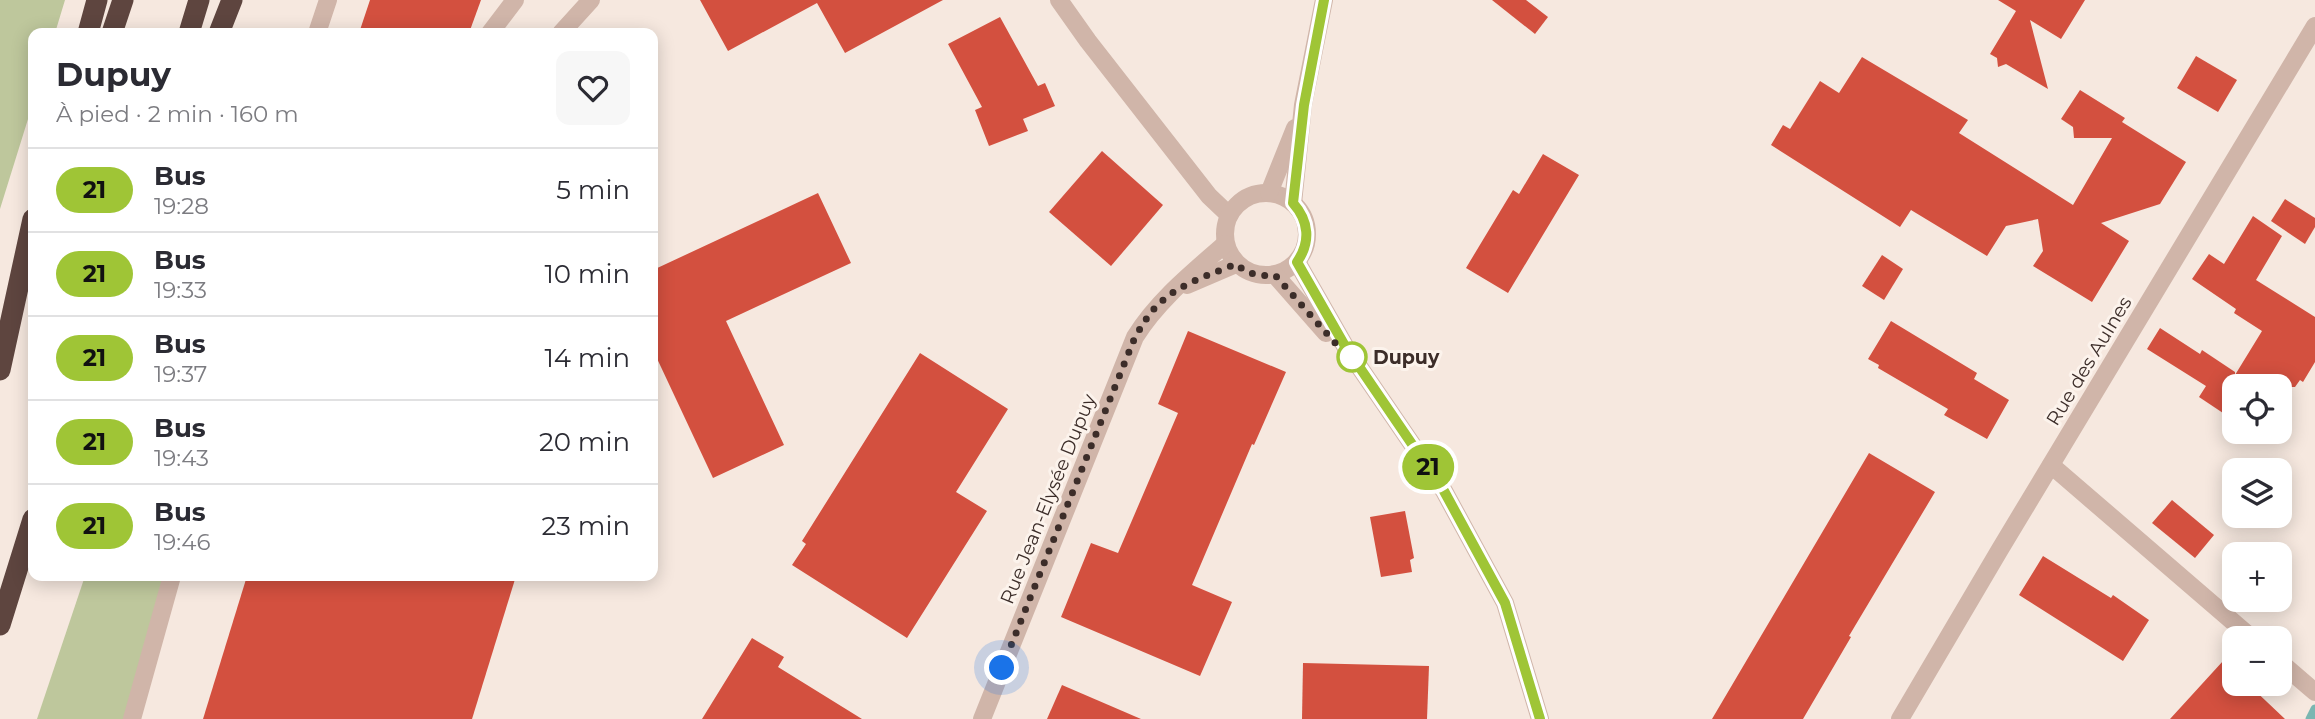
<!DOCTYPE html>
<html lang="fr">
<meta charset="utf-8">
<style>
:root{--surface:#fff;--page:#f7f7f7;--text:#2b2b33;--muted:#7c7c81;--line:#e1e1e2}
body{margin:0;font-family:Montserrat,sans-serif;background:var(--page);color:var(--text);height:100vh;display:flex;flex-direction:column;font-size:26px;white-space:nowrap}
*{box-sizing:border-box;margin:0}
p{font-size:23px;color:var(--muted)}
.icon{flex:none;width:38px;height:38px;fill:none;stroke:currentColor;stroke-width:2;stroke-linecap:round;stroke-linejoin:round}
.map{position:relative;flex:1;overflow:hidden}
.details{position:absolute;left:28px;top:28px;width:630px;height:553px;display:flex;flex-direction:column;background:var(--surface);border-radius:14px;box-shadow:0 4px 18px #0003}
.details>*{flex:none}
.badge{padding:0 14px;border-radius:23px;font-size:24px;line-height:46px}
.tools{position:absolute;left:2222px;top:374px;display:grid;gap:14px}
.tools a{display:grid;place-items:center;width:70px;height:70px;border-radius:14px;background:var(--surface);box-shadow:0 4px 18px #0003;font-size:35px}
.you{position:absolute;width:35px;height:35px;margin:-18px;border:5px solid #fff;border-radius:50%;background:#1a73e8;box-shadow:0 0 0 10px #1a73e833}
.map>.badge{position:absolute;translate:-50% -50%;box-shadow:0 0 0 4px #fff}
.round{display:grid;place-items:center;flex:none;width:74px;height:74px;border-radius:14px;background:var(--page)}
.head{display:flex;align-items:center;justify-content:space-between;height:119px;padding:0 28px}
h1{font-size:33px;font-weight:700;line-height:52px}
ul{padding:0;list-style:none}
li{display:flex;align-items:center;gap:21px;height:84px;padding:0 28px;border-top:2px solid var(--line)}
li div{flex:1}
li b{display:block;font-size:26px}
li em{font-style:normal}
li .badge{min-width:77px;font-weight:700;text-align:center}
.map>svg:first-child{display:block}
.green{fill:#bec79c}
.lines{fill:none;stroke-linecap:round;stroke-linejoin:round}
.stream{stroke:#7ab6b1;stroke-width:9}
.building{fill:#d3503f}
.minor{stroke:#d0b5a9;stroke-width:18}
.highway{stroke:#5e453f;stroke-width:21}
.line-casing{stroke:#fff;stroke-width:16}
.line{stroke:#9fc536;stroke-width:10}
.walk{stroke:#3c2d29;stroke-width:7;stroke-dasharray:0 12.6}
.stop-dot{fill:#fff;stroke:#9fc536;stroke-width:3.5}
.labels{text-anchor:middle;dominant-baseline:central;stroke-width:6;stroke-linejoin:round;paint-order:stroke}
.stop-label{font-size:19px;font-weight:bold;fill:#3c2d29;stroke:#fcf3ec;text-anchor:start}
.street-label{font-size:19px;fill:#3c2d29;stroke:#fcf3ec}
</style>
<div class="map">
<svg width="2315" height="719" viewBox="0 0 2315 719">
<rect width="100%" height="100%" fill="#f6e8df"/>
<g class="green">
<path d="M 0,0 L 65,0 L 55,33 L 33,33 L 33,103 L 0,209 Z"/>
<path d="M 85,576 L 167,576 L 126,719 L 37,719 Z"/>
</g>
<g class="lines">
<path class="stream" d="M 2310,719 L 2315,709"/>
</g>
<g class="building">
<path d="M 370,0 L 481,0 L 469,33 L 359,33 Z"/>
<path d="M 700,0 L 943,0 L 845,53 L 817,3 L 728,51 Z"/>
<path d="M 1492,0 L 1526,0 L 1548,17 L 1535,34 Z"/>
<path d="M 1998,0 L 2085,0 L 2061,39 L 2030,20 L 2048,89 L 2006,64 L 1998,67 L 1997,58 L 1990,54 L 2016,11 Z"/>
<path d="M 1000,17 L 1038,86 L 1045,83 L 1055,106 L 1023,119 L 1028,131 L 989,146 L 975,110 L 982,107 L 948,44 Z"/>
<path d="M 2196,56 L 2237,80 L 2218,112 L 2177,88 Z"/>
<path d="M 1862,57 L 1968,120 L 1959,133 L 2073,205 L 2112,138 L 2074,138 L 2073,127 L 2061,119 L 2080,90 L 2125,118 L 2122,122 L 2186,162 L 2160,204 L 2101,223 L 2129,241 L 2092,302 L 2033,266 L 2043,251 L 2038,219 L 2006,226 L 1987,256 L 1911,210 L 1900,227 L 1771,145 L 1783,125 L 1790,129 L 1820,81 L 1839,93 Z"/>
<path d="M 1102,151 L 1163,205 L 1111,266 L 1049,212 Z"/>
<path d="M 1543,154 L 1579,175 L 1508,293 L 1466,268 L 1513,190 L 1519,194 Z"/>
<path d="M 818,193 L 851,263 L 726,321 L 784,445 L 713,478 L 653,350 L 653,270 Z"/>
<path d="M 2285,199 L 2315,218 L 2315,227 L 2305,244 L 2271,221 Z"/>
<path d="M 2253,216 L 2282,236 L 2256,280 L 2315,317 L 2315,362 L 2303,382 L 2300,380 L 2295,387 L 2235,387 L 2235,421 L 2199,397 L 2206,386 L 2147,349 L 2160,328 L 2200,354 L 2202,350 L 2235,372 L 2235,375 L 2262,331 L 2234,313 L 2236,309 L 2192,279 L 2209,254 L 2224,264 Z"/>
<path d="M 1882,255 L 1903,269 L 1884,300 L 1862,286 Z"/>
<path d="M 1891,321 L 1977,373 L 1974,379 L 2009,400 L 1987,439 L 1944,415 L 1948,409 L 1878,368 L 1879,365 L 1868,359 Z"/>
<path d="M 1188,331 L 1286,372 L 1254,445 L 1252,444 L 1192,585 L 1232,602 L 1200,676 L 1061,617 L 1091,543 L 1118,553 L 1178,413 L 1158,404 Z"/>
<path d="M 920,353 L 1008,409 L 956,492 L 987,511 L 907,638 L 792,565 L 806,544 L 802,541 Z"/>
<path d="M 1869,453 L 1935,492 L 1849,636 L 1851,637 L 1803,719 L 1712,719 Z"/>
<path d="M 2172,500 L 2214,535 L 2195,558 L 2152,523 Z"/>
<path d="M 1405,511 L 1414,558 L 1410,560 L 1412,572 L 1381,577 L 1370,517 Z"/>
<path d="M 2043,556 L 2111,598 L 2113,595 L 2149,620 L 2123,661 L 2019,595 Z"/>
<path d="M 247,576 L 516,576 L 472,719 L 203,719 Z"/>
<path d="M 752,638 L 784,657 L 778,667 L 862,719 L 702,719 Z"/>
<path d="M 2223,661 L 2235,672 L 2235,684 L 2248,684 L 2285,719 L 2170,719 Z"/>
<path d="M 1303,663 L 1429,666 L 1427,719 L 1302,719 Z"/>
<path d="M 1062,685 L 1141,719 L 1047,719 Z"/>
</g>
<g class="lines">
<g class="minor">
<path d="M 1059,0 L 1088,41 L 1209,196 L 1229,215"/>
<path d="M 317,33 L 328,0"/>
<path d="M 490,33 L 515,0"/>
<path d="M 561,33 L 591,0"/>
<circle cx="1266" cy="234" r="41"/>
<path d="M 1269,193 L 1295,128"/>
<path d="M 1293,203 L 1303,105 L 1324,0"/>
<path d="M 1297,262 L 1345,346 L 1444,491 L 1505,603 L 1540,719"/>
<path d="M 1275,275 L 1326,333"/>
<path d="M 1187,285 L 1236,264"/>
<path d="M 2051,465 L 2253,639"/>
<path d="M 2280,662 L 2315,692"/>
<path d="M 132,719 L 172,576"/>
<path d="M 982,719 L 1135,337 C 1158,300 1192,273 1225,244"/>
<path d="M 1900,719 L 1999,551 L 2315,26"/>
</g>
<g class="highway">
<path d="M 88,33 L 97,0"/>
<path d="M 112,33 L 123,0"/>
<path d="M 189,33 L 199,0"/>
<path d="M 219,33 L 232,0"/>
<path d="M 0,370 L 33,219"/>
<path d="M 0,625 L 33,519"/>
</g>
</g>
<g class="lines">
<g class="line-casing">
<path id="line" d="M 1324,0 L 1304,105 L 1293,203 C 1309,221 1311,242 1297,262 L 1345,346 L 1444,491 L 1505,603 L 1540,719"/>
</g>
<use href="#line" class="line"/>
<path class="walk" d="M 1002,668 L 1135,337 C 1143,324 1150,311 1162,301 C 1182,283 1212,274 1236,264 C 1248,274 1260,277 1275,275 L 1352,362 L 1352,357"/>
</g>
<circle class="stop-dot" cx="1352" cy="357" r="14"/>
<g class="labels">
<g class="stop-label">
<text x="1373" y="357">Dupuy</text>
</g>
<g class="street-label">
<text transform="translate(2089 361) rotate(-59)">Rue des Aulnes</text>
<text transform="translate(1048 499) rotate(-68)">Rue Jean-Elysée Dupuy</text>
</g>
</g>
</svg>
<div class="tools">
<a><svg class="icon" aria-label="locate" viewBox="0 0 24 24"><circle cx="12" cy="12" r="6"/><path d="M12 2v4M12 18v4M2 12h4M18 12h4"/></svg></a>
<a><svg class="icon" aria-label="layers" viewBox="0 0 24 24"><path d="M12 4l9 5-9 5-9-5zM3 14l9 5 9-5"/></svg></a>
<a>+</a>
<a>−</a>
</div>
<div class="you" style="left:1002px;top:668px"></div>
<b class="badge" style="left:1428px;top:467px;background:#9fc536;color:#111">21</b>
<section class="details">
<div class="head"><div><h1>Dupuy</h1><p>À pied · 2 min · 160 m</p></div><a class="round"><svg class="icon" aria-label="heart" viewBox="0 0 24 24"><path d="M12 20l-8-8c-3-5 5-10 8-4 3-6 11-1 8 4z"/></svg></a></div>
<ul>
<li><span class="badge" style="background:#9fc536;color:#111">21</span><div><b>Bus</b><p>19:28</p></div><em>5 min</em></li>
<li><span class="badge" style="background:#9fc536;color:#111">21</span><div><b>Bus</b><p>19:33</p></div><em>10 min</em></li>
<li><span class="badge" style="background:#9fc536;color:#111">21</span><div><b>Bus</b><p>19:37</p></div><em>14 min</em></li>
<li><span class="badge" style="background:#9fc536;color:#111">21</span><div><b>Bus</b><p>19:43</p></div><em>20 min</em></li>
<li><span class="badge" style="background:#9fc536;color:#111">21</span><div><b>Bus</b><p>19:46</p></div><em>23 min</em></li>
</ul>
</section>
</div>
